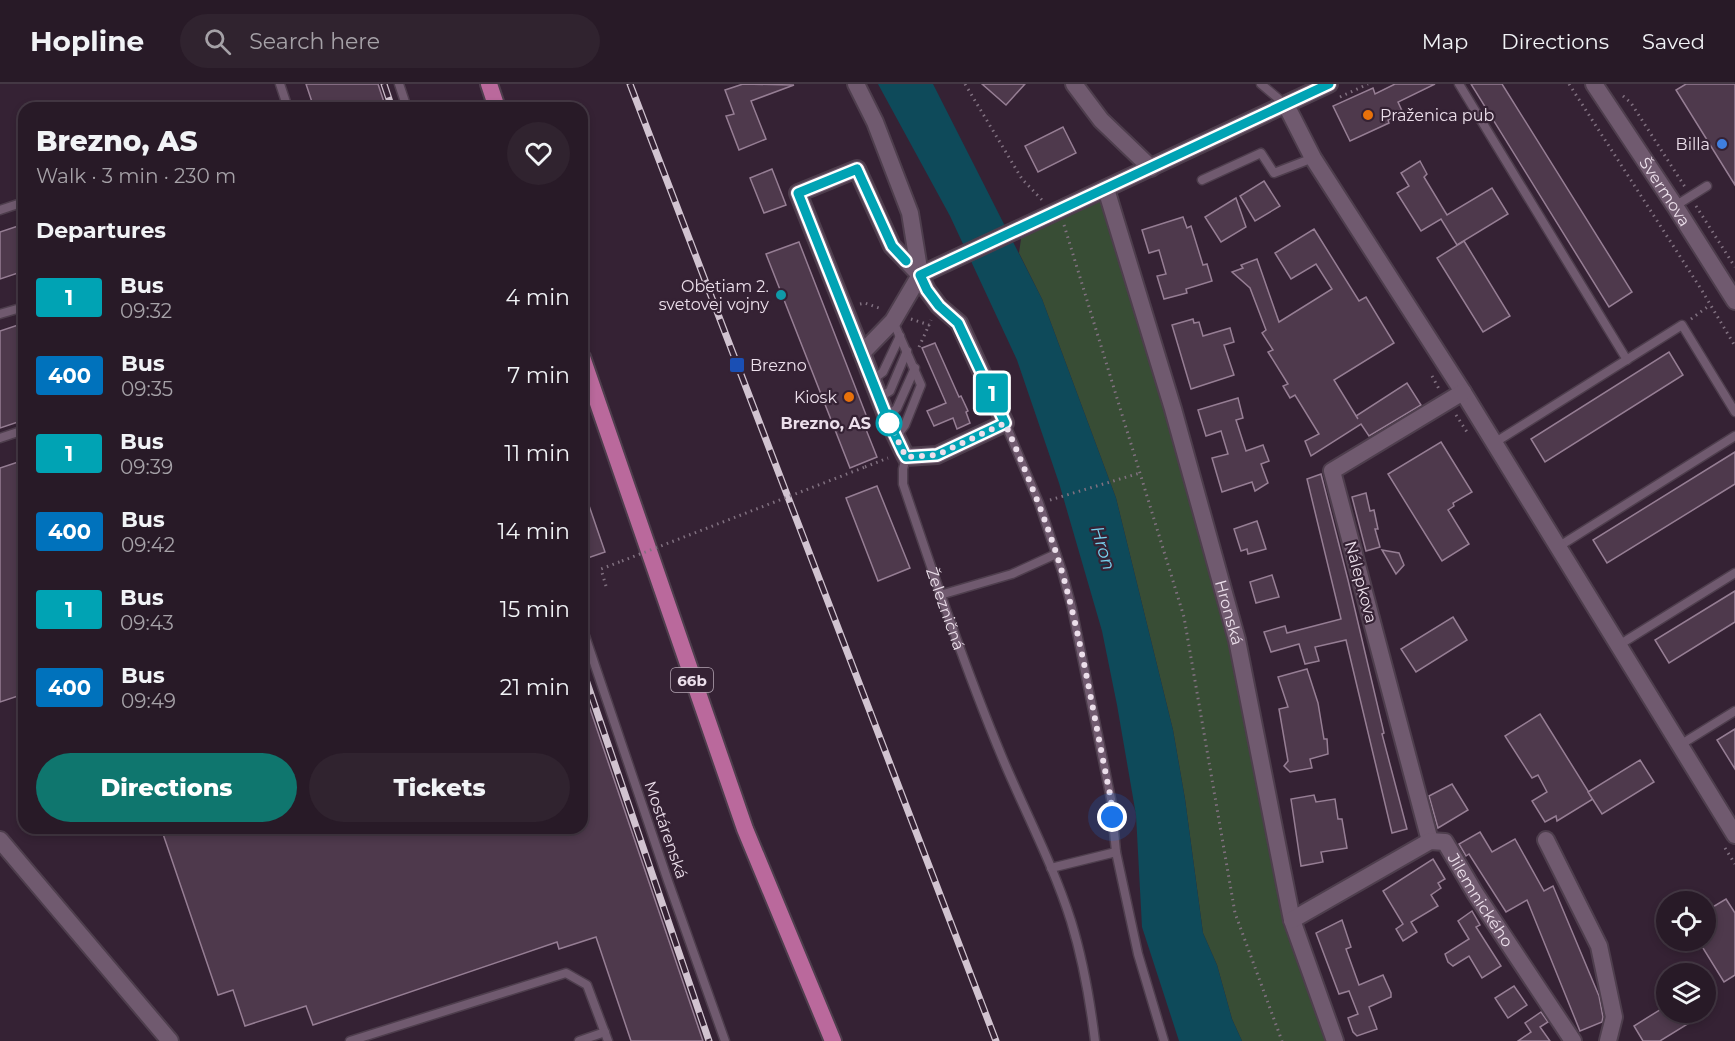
<!DOCTYPE html>
<meta charset="utf-8">
<style>
:root{--surface:#281a27;--page:#30232f;--text:#f1f3f6;--muted:#a5a1a7;--line:#443844;--accent:#0f766e}
body{margin:0;font-family:Montserrat,sans-serif;background:var(--page);color:var(--text);height:100vh;display:flex;flex-direction:column;font-size:22px;white-space:nowrap}
*{box-sizing:border-box;margin:0}
p{font-size:20px;color:var(--muted)}
.icon{flex:none;width:33px;height:33px;fill:none;stroke:currentColor;stroke-width:2;stroke-linecap:round;stroke-linejoin:round}
.map{position:relative;flex:1;overflow:hidden}
.sheet{position:absolute;left:18px;top:18px;width:570px;height:732px;display:flex;flex-direction:column;background:var(--surface);border-radius:18px;box-shadow:0 3px 9px #0003,0 0 0 2px var(--line)}
.sheet>*{flex:none}
.badge{padding:0 12px;border-radius:4px;font-size:21px;line-height:39px}
.controls{position:absolute;left:1656px;top:807px;display:grid;gap:12px}
.controls a{display:grid;place-items:center;width:60px;height:60px;border-radius:50%;background:var(--surface);box-shadow:0 3px 9px #0003,0 0 0 2px var(--line);font-size:30px}
.you{position:absolute;width:30px;height:30px;margin:-15px;border:4px solid #fff;border-radius:50%;background:#1a73e8;box-shadow:0 0 0 9px #1a73e833}
.map>.badge{position:absolute;translate:-50% -50%;box-shadow:0 0 0 3px #fff}
h2{padding:0 18px;font-size:22px;line-height:54px}
.round{display:grid;place-items:center;flex:none;width:63px;height:63px;border-radius:32px;background:var(--page)}
.summary{display:flex;align-items:center;justify-content:space-between;height:102px;padding:0 18px}
h1{font-size:28px;font-weight:800;line-height:45px}
.button{display:flex;gap:12px;margin-top:auto;padding:12px 18px}
.button a{flex:1;height:69px;border-radius:36px;background:var(--accent);color:#fff;font-size:24px;font-weight:800;line-height:69px;text-align:center}
.button a+a{background:var(--page);color:var(--text)}
ul{padding:0;list-style:none}
li{display:flex;align-items:center;gap:18px;height:78px;padding:0 18px}
li div{flex:1}
li b{display:block;font-size:22px}
li em{font-style:normal}
li .badge{min-width:66px;font-weight:700;text-align:center}
header{display:flex;align-items:center;gap:36px;box-sizing:border-box;height:84px;padding:0 30px;background:var(--surface);border-bottom:2px solid var(--line)}
header strong{font-size:28px}
nav{display:flex;gap:33px;margin-inline-start:auto;font-size:21px}
.search{width:420px;height:54px;background:var(--page);display:flex;align-items:center;gap:15px;box-sizing:border-box;padding:0 21px;border-radius:33px;color:var(--muted);font-size:22px}
.map>svg:first-child{display:block}
.green{fill:#384d35}
.water{fill:#0e4a5a}
.building{fill:#4e394c;stroke:#967e94;stroke-width:1.5}
.lines{fill:none;stroke-linecap:round;stroke-linejoin:round}
.service-casing{stroke:#4e3e4d;stroke-width:11}
.minor-casing{stroke:#4e3e4d;stroke-width:20}
.tertiary-casing{stroke:#4e3e4d;stroke-width:20}
.primary-casing{stroke:#4e3e4d;stroke-width:20}
.path{stroke:#817180;stroke-width:3;stroke-dasharray:1.5 4.5;stroke-linecap:butt}
.service{stroke:#705a6f;stroke-width:8}
.minor{stroke:#705a6f;stroke-width:16}
.tertiary{stroke:#705a6f;stroke-width:16}
.primary{stroke:#ba699c;stroke-width:16}
.rail-casing{stroke:#d1c3d0;stroke-width:7}
.rail{stroke:#352234;stroke-width:4.5;stroke-dasharray:14;stroke-linecap:butt}
.path-bridge{stroke:#817180;stroke-width:3;stroke-dasharray:1.5 4.5;stroke-linecap:butt}
.line-casing{stroke:#fff;stroke-width:14}
.line{stroke:#00a3b4;stroke-width:9}
.walk{stroke:#ecdfeb;stroke-width:6;stroke-dasharray:0 10.8}
.food-dot{fill:#e8710a;stroke:#352234;stroke-width:2}
.shop-dot{fill:#3f7fe0;stroke:#352234;stroke-width:2}
.culture-dot{fill:#0f9aa8;stroke:#352234;stroke-width:2}
.transit-dot{fill:#1a4fb4;stroke:#352234;stroke-width:2}
.stop-dot{fill:#fff;stroke:#00a3b4;stroke-width:3}
.labels{text-anchor:middle;dominant-baseline:central;stroke-width:4.5;stroke-linejoin:round;paint-order:stroke}
.shield{fill:#352234;stroke:#b5a6b4;stroke-width:1.5}
.shield-label{font-size:15px;font-weight:bold;fill:#ecdfeb}
.poi-label{font-size:16px;fill:#ecdfeb;stroke:#352234;text-anchor:end}
.street-label{font-size:16px;fill:#ecdfeb;stroke:#352234}
.stop-label{font-size:16px;font-weight:bold;fill:#ecdfeb;stroke:#352234;text-anchor:end}
.water-label{font-size:18px;font-style:italic;fill:#78d0ec;stroke:#352234}
</style>
<header>
<strong>Hopline</strong>
<div class="search"><svg class="icon" aria-label="search" viewBox="0 0 24 24"><circle cx="10" cy="10" r="6"/><path d="M15 15l6 6"/></svg>Search here</div>
<nav><a>Map</a><a>Directions</a><a>Saved</a></nav>
</header>
<div class="map">
<svg width="1735" height="957" viewBox="0 0 1735 957">
<rect width="100%" height="100%" fill="#352234"/>
<path class="green" d="M 1106,105 L 1237,556 L 1292,836 L 1335,957 L 1242,957 L 1232,935 L 1217,881 L 1203,849 L 1185,715 L 1173,646 L 1116,414 L 1042,215 L 1019,169 L 1023,141 Z"/>
<path class="water" d="M 878,0 L 933,0 L 1042,215 L 1116,414 L 1173,646 L 1185,715 L 1203,849 L 1217,881 L 1232,935 L 1242,957 L 1179,957 L 1142,843 L 1136,731 L 1117,621 L 1102,547 L 1059,399 L 1017,276 L 950,132 Z"/>
<g class="building">
<path d="M 306,0 L 378,0 L 386,24 L 314,24 Z"/>
<path d="M 743,0 L 794,1 L 751,17 L 766,55 L 739,66 L 726,32 L 734,30 L 725,6 Z"/>
<path d="M 982,0 L 1025,0 L 1006,21 Z"/>
<path d="M 1395,0 L 1435,0 L 1398,18 L 1403,29 L 1388,36 L 1389,39 L 1350,57 L 1333,22 L 1373,4 L 1375,10 Z"/>
<path d="M 1471,0 L 1502,0 L 1632,208 L 1609,223 Z"/>
<path d="M 1686,0 L 1735,0 L 1735,101 L 1676,6 Z"/>
<path d="M 1063,43 L 1076,69 L 1038,88 L 1025,62 Z"/>
<path d="M 1420,77 L 1427,90 L 1424,93 L 1447,131 L 1492,104 L 1508,130 L 1457,161 L 1441,135 L 1421,147 L 1397,109 L 1409,102 L 1401,89 Z"/>
<path d="M 772,85 L 786,121 L 764,129 L 750,94 Z"/>
<path d="M 1264,97 L 1280,122 L 1255,137 L 1240,112 Z"/>
<path d="M 1236,114 L 1246,143 L 1221,158 L 1205,133 Z"/>
<path d="M 1183,133 L 1187,144 L 1191,142 L 1203,181 L 1207,180 L 1212,197 L 1186,205 L 1187,209 L 1164,215 L 1157,192 L 1166,190 L 1159,166 L 1149,169 L 1142,146 Z"/>
<path d="M 24,140 L 24,187 L 0,195 L 0,148 Z"/>
<path d="M 1314,145 L 1359,217 L 1366,213 L 1394,259 L 1334,296 L 1358,335 L 1356,332 L 1407,299 L 1421,321 L 1369,352 L 1361,340 L 1311,372 L 1305,357 L 1319,350 L 1295,311 L 1290,314 L 1283,302 L 1288,300 L 1268,268 L 1273,266 L 1262,249 L 1266,246 L 1250,204 L 1232,188 L 1243,184 L 1241,181 L 1257,175 L 1279,238 L 1332,205 L 1316,180 L 1291,195 L 1275,169 Z"/>
<path d="M 1464,157 L 1510,232 L 1483,248 L 1437,174 Z"/>
<path d="M 799,158 L 868,336 L 863,338 L 877,373 L 850,384 L 766,170 Z"/>
<path d="M 1193,235 L 1194,239 L 1199,238 L 1203,252 L 1230,244 L 1234,258 L 1224,261 L 1234,291 L 1191,305 L 1172,241 Z"/>
<path d="M 24,239 L 24,336 L 0,344 L 0,247 Z"/>
<path d="M 935,259 L 959,313 L 961,312 L 968,327 L 966,328 L 970,339 L 957,345 L 953,334 L 934,342 L 927,327 L 946,319 L 922,264 Z"/>
<path d="M 1669,268 L 1683,291 L 1545,378 L 1531,355 Z"/>
<path d="M 1238,314 L 1243,334 L 1236,336 L 1246,367 L 1263,361 L 1269,377 L 1261,380 L 1268,399 L 1255,407 L 1252,398 L 1222,408 L 1212,374 L 1228,370 L 1221,347 L 1206,352 L 1198,326 Z"/>
<path d="M 1441,358 L 1472,408 L 1453,419 L 1454,422 L 1448,426 L 1469,460 L 1442,477 L 1388,390 Z"/>
<path d="M 1735,368 L 1735,400 L 1607,479 L 1593,456 Z"/>
<path d="M 24,376 L 24,610 L 0,618 L 0,384 Z"/>
<path d="M 1321,390 L 1348,496 L 1384,649 L 1382,650 L 1407,745 L 1392,749 L 1346,556 L 1315,563 L 1319,577 L 1305,580 L 1299,560 L 1271,568 L 1264,548 L 1285,542 L 1287,549 L 1341,535 L 1307,395 Z"/>
<path d="M 877,402 L 910,484 L 878,497 L 846,414 Z"/>
<path d="M 582,407 L 584,407 L 605,468 L 582,476 Z"/>
<path d="M 1366,409 L 1370,427 L 1374,426 L 1378,445 L 1375,445 L 1380,463 L 1366,467 L 1352,413 Z"/>
<path d="M 1257,437 L 1266,465 L 1248,470 L 1247,465 L 1241,467 L 1234,445 Z"/>
<path d="M 1382,466 L 1399,469 L 1404,481 L 1396,490 Z"/>
<path d="M 1272,491 L 1279,513 L 1256,519 L 1250,498 Z"/>
<path d="M 1735,507 L 1735,538 L 1669,579 L 1655,556 Z"/>
<path d="M 1453,533 L 1467,556 L 1416,588 L 1401,565 Z"/>
<path d="M 1307,585 L 1318,619 L 1324,655 L 1327,655 L 1328,670 L 1310,675 L 1312,684 L 1290,688 L 1284,682 L 1288,677 L 1279,625 L 1288,623 L 1278,593 Z"/>
<path d="M 584,607 L 703,957 L 631,957 L 596,853 L 559,865 L 557,858 L 313,941 L 306,922 L 245,942 L 233,906 L 218,911 L 161,744 L 582,744 L 582,608 Z"/>
<path d="M 1540,630 L 1593,715 L 1557,737 L 1556,732 L 1545,738 L 1532,717 L 1547,708 L 1538,691 L 1532,694 L 1505,652 Z"/>
<path d="M 1735,645 L 1735,685 L 1717,656 Z"/>
<path d="M 1640,676 L 1654,698 L 1602,730 L 1588,708 Z"/>
<path d="M 1452,700 L 1468,726 L 1438,744 L 1429,712 Z"/>
<path d="M 1314,711 L 1316,718 L 1335,715 L 1338,735 L 1342,735 L 1347,764 L 1321,768 L 1323,778 L 1301,782 L 1291,715 Z"/>
<path d="M 1480,748 L 1492,768 L 1515,755 L 1544,807 L 1553,802 L 1599,912 L 1603,933 L 1602,938 L 1580,947 L 1527,816 L 1506,828 L 1469,770 L 1466,772 L 1459,760 Z"/>
<path d="M 1433,775 L 1445,795 L 1438,799 L 1441,804 L 1431,811 L 1438,822 L 1411,838 L 1417,848 L 1403,857 L 1396,845 L 1403,840 L 1383,807 Z"/>
<path d="M 1726,815 L 1735,829 L 1735,891 L 1724,898 L 1698,856 L 1706,856 L 1706,827 Z"/>
<path d="M 1472,827 L 1480,841 L 1476,843 L 1501,882 L 1482,894 L 1469,872 L 1453,882 L 1448,878 L 1445,870 L 1469,855 L 1458,837 Z"/>
<path d="M 1342,836 L 1351,863 L 1346,865 L 1359,901 L 1383,891 L 1391,909 L 1391,913 L 1369,923 L 1377,945 L 1357,952 L 1353,948 L 1348,934 L 1358,930 L 1349,907 L 1339,910 L 1316,849 Z"/>
<path d="M 1514,902 L 1527,921 L 1508,934 L 1495,914 Z"/>
<path d="M 1666,922 L 1666,928 L 1707,928 L 1660,957 L 1643,957 L 1634,942 Z"/>
<path d="M 1541,928 L 1548,938 L 1540,943 L 1550,957 L 1518,957 L 1531,948 L 1525,939 Z"/>
</g>
<g class="lines">
<g class="service-casing">
<g id="service">
<path d="M 280,0 L 288,24"/>
<path d="M 399,0 L 407,24"/>
<path d="M 1261,0 L 1286,21"/>
<path d="M 1459,0 L 1627,276"/>
<path d="M 1202,96 L 1261,69 L 1274,89 L 1313,74"/>
<path d="M 1675,122 L 1707,102"/>
<path d="M 0,126 L 24,118"/>
<path d="M 0,230 L 24,223"/>
<path d="M 893,237 L 921,301 L 905,341 L 896,353"/>
<path d="M 872,296 L 883,288 L 900,252"/>
<path d="M 879,314 L 890,307 L 907,267"/>
<path d="M 887,334 L 897,324 L 915,284"/>
<path d="M 1005,339 L 1039,419 L 1062,487 L 1072,524 L 1111,715 L 1116,768 L 1138,870 L 1164,957"/>
<path d="M 0,354 L 24,346"/>
<path d="M 1494,359 L 1682,241 L 1735,328"/>
<path id="s1" d="M 906,373 L 903,385 L 903,400 C 934,492 965,584 1002,673 C 1025,728 1053,780 1071,837 C 1083,876 1090,916 1095,957"/>
<path d="M 1558,463 L 1735,352"/>
<path d="M 940,511 L 1012,490 L 1056,470"/>
<path d="M 582,543 L 668,797 L 725,957"/>
<path d="M 1619,561 L 1735,489"/>
<path d="M 1680,661 L 1735,627"/>
<path d="M 1051,784 L 1116,768"/>
<path d="M 350,957 L 566,889 L 587,901 L 608,957"/>
<path d="M 579,957 L 605,948"/>
</g>
</g>
<g class="minor-casing">
<g id="minor">
<path d="M 856,0 L 875,38 L 910,129 L 920,191 L 927,206 L 939,222 L 959,239 L 1005,339 L 937,371 L 906,373 L 887,334 L 862,269"/>
<path d="M 1074,0 L 1101,36 L 1151,84"/>
<path d="M 1286,21 L 1313,74 L 1463,308 L 1735,751"/>
<path id="s2" d="M 1106,105 L 1173,325 L 1237,556 L 1292,836 L 1335,957"/>
<path d="M 0,756 L 170,957"/>
<path d="M 1546,756 L 1599,862 L 1614,933 L 1608,957"/>
<path d="M 1430,757 L 1332,387 L 1463,308"/>
<path id="s3" d="M 1292,836 L 1430,757 L 1445,758 L 1475,809 L 1573,957"/>
</g>
</g>
<g class="tertiary-casing">
<g id="tertiary">
<path id="s4" d="M 1594,0 L 1675,122 L 1735,217"/>
<path d="M 857,85 L 892,162 L 920,191 L 893,237 L 862,269 L 798,109 Z"/>
<path d="M 920,191 L 1329,0"/>
</g>
</g>
<g class="primary-casing">
<g id="primary">
<path d="M 489,0 L 497,24"/>
<path d="M 582,273 L 745,745 L 833,957"/>
</g>
</g>
<g class="path">
<path d="M 965,0 L 1022,95 L 1044,118"/>
<path d="M 1569,0 L 1701,205 L 1735,262"/>
<path d="M 1623,12 L 1631,19 L 1685,103"/>
<path d="M 1340,13 L 1368,0"/>
<path d="M 1696,122 L 1735,183"/>
<path d="M 1064,141 L 1184,533 L 1235,829 L 1282,957"/>
<path d="M 860,220 L 865,219 L 882,225"/>
<path d="M 911,235 L 929,241 L 931,236"/>
<path d="M 1691,235 L 1710,221"/>
<path d="M 919,263 L 929,241"/>
<path d="M 1432,292 L 1439,305"/>
<path d="M 1456,331 L 1467,348"/>
<path d="M 865,383 L 888,374"/>
<path d="M 1050,416 L 1140,389"/>
<path d="M 606,502 L 601,485 L 622,477"/>
<path d="M 1725,764 L 1735,780"/>
</g>
<use href="#service" class="service"/>
<use href="#minor" class="minor"/>
<use href="#tertiary" class="tertiary"/>
<use href="#primary" class="primary"/>
<g class="rail-casing">
<g id="rail">
<path d="M 384,0 L 392,24"/>
<path d="M 630,0 L 996,957"/>
<path d="M 582,584 L 709,957"/>
</g>
</g>
<use href="#rail" class="rail"/>
<path class="path-bridge" d="M 622,477 L 865,383"/>
</g>
<g class="lines">
<g class="line-casing">
<path id="line" d="M 906,177 L 892,162 L 857,85 L 798,109 L 887,334 L 903,368 L 906,373 L 937,371 L 1005,339 L 958,239 L 939,222 L 927,206 L 920,191 L 1329,0"/>
</g>
<use href="#line" class="line"/>
<path class="walk" d="M 889,339 L 906,373 L 937,371 L 1005,339 C 1026,388 1047,437 1062,488 C 1083,562 1095,640 1111,715 L 1112,733"/>
</g>
<g class="food-dot">
<circle cx="1368" cy="31" r="6"/>
<circle cx="849" cy="313" r="6"/>
</g>
<circle class="shop-dot" cx="1722" cy="60" r="6"/>
<circle class="culture-dot" cx="781" cy="211" r="6"/>
<rect class="transit-dot" x="729" y="273" width="16" height="16" rx="3"/>
<circle class="stop-dot" cx="889" cy="339" r="12"/>
<g class="labels">
<rect class="shield" x="671" y="584" width="42" height="24" rx="4.5"/>
<g class="shield-label">
<text x="692" y="596">66b</text>
</g>
<g class="poi-label">
<text x="1380" y="31" text-anchor="start">Praženica pub</text>
<text x="1710" y="60">Billa</text>
<text x="769" y="202">Obetiam 2.<tspan x="769" dy="18">svetovej vojny</tspan></text>
<text x="750" y="281" text-anchor="start">Brezno</text>
<text x="837" y="313">Kiosk</text>
</g>
<g class="street-label">
<text stroke="none"><textPath href="#s4" startOffset="129">Švermova</textPath></text>
<text transform="translate(1361 498) rotate(75)">Nálepkova</text>
<text stroke="none"><textPath href="#s1" startOffset="159">Železničná</textPath></text>
<text stroke="none"><textPath href="#s2" startOffset="441">Hronská</textPath></text>
<text transform="translate(666 746) rotate(71)">Mostárenská</text>
<text stroke="none"><textPath href="#s3" startOffset="242">Jilemnického</textPath></text>
</g>
<g class="stop-label">
<text x="871" y="339">Brezno, AS</text>
</g>
<g class="water-label">
<text transform="translate(1103 464) rotate(73)">Hron</text>
</g>
</g>
</svg>
<div class="controls">
<a><svg class="icon" aria-label="locate" viewBox="0 0 24 24"><circle cx="12" cy="12" r="6"/><path d="M12 2v4M12 18v4M2 12h4M18 12h4"/></svg></a>
<a><svg class="icon" aria-label="layers" viewBox="0 0 24 24"><path d="M12 4l9 5-9 5-9-5zM3 14l9 5 9-5"/></svg></a>
</div>
<div class="you" style="left:1112px;top:733px"></div>
<b class="badge" style="left:992px;top:309px;background:#00a3b4;color:#fff">1</b>
<section class="sheet">
<div class="summary"><div><h1>Brezno, AS</h1><p>Walk · 3 min · 230 m</p></div><a class="round"><svg class="icon" aria-label="heart" viewBox="0 0 24 24"><path d="M12 20l-8-8c-3-5 5-10 8-4 3-6 11-1 8 4z"/></svg></a></div>
<h2>Departures</h2>
<ul>
<li><span class="badge" style="background:#00a3b4;color:#fff">1</span><div><b>Bus</b><p>09:32</p></div><em>4 min</em></li>
<li><span class="badge" style="background:#0072bc;color:#fff">400</span><div><b>Bus</b><p>09:35</p></div><em>7 min</em></li>
<li><span class="badge" style="background:#00a3b4;color:#fff">1</span><div><b>Bus</b><p>09:39</p></div><em>11 min</em></li>
<li><span class="badge" style="background:#0072bc;color:#fff">400</span><div><b>Bus</b><p>09:42</p></div><em>14 min</em></li>
<li><span class="badge" style="background:#00a3b4;color:#fff">1</span><div><b>Bus</b><p>09:43</p></div><em>15 min</em></li>
<li><span class="badge" style="background:#0072bc;color:#fff">400</span><div><b>Bus</b><p>09:49</p></div><em>21 min</em></li>
</ul>
<div class="button"><a>Directions</a><a>Tickets</a></div>
</section>
</div>
